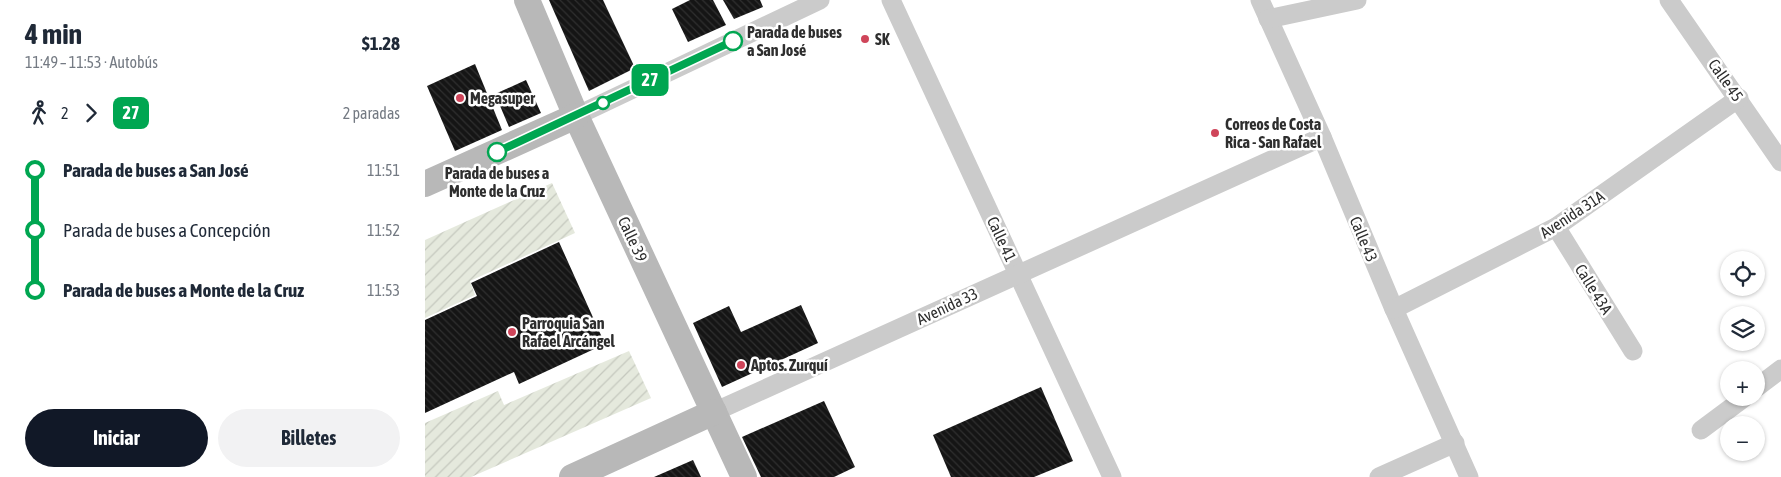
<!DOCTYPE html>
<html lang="es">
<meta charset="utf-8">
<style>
:root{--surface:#fff;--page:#f2f2f3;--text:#1f2937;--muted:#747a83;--accent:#111827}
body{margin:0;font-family:"Asap Condensed",sans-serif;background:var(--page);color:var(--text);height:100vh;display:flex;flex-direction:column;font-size:19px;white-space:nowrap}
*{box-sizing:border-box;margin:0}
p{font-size:16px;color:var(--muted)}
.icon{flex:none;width:28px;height:28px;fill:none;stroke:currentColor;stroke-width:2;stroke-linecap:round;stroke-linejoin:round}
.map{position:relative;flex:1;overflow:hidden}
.details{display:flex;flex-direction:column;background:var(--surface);width:425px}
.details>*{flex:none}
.badge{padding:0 10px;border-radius:8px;font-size:18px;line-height:32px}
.controls{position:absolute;left:1295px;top:251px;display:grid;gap:10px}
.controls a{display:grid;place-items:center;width:45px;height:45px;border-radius:50%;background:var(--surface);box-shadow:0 1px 4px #0004;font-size:25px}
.map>.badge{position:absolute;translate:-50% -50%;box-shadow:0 0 0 2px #fff}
.legs{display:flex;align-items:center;gap:8px;height:55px;padding:0 25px;font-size:16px}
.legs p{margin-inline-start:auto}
.overview{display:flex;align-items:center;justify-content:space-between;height:85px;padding:0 25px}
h1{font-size:28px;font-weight:700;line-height:38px}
.cta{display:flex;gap:10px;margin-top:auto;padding:10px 25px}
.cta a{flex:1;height:58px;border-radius:30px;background:var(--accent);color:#fff;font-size:20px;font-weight:700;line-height:58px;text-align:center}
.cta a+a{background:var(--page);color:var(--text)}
ul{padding:0 25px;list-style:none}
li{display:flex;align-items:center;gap:18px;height:60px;font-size:19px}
li i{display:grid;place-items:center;width:8px;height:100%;margin:0 6px;background:currentColor}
li i::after{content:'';width:12px;height:12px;margin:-6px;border:4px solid;border-radius:50%;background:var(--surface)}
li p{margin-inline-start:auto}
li:first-child i{background:linear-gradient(#0000 50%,currentColor 0)}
li:last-child i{background:linear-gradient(currentColor 50%,#0000 0)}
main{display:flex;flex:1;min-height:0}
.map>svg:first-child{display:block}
.garden{fill:url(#garden-furrows)}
.building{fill:url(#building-back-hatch)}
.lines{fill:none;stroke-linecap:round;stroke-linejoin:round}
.street{stroke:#cbcbcb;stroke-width:19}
.secondary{stroke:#b8b8b8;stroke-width:26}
.line-1-casing{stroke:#fff;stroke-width:11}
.line-1{stroke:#00a651;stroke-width:8}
.poi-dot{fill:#cf455a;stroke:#fff;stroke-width:2}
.stop-1-dot{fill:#fff;stroke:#00a651;stroke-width:2.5}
.labels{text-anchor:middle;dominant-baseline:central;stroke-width:5;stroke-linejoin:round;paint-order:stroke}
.stop-label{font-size:16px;font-weight:bold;fill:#2e2e2e;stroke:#fff;text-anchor:start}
.poi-label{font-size:16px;font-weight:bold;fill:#2e2e2e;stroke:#fff;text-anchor:start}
.street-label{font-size:16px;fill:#2e2e2e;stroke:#fff}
</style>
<main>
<section class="details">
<div class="overview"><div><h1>4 min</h1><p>11:49 – 11:53 · Autobús</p></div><b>$1.28</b></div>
<div class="legs"><svg class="icon" aria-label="walk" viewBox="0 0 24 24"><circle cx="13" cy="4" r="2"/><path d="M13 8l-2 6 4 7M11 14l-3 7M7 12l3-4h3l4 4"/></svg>2<svg class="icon" aria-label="forward" viewBox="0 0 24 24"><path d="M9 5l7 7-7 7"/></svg><b class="badge" style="background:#00a651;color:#fff">27</b><p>2 paradas</p></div>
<ul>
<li><i style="color:#00a651"></i><b>Parada de buses a San José</b><p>11:51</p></li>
<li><i style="color:#00a651"></i><span>Parada de buses a Concepción</span><p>11:52</p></li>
<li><i style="color:#00a651"></i><b>Parada de buses a Monte de la Cruz</b><p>11:53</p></li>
</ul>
<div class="cta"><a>Iniciar</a><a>Billetes</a></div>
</section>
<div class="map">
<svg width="1356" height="477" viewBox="0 0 1356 477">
<defs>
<pattern id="garden-furrows" width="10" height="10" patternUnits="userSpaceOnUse" patternTransform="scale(1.25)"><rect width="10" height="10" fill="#e5e9dd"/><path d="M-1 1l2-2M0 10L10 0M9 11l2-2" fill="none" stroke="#c5c8be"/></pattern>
<pattern id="building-back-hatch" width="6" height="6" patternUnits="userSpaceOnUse" patternTransform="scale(1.25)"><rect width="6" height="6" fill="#151515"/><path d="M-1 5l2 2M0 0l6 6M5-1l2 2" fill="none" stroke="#2f2f2f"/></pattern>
</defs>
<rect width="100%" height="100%" fill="#fff"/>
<g class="garden">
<path d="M 127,183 L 150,233 L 45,281 L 50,295 L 0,318 L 0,240 Z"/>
<path d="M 204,351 L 226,398 L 46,477 L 0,477 L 0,423 L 73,391 L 79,405 Z"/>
</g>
<g class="building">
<path d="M 124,0 L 178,0 L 210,68 L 164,91 Z"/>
<path d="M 265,0 L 288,0 L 301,25 L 263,42 L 247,9 Z"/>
<path d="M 298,0 L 335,0 L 338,7 L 309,19 Z"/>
<path d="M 50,64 L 77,130 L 30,151 L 2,86 Z"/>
<path d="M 101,80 L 116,113 L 84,127 L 70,94 Z"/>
<path d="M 134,242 L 180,344 L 94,384 L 89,372 L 0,413 L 0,320 L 52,296 L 46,283 Z"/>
<path d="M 376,305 L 393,343 L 297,387 L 268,323 L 304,306 L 316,332 Z"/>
<path d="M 616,387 L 648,461 L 609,477 L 526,477 L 508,435 Z"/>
<path d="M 399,401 L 430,467 L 409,477 L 336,477 L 317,437 Z"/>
<path d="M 268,460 L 276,477 L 229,477 Z"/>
</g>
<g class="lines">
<g class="street">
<path d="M 466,0 L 687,477"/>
<path d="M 835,0 L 897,137 L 969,309 L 1044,477"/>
<path d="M 1244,0 L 1356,162"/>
<path d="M 843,19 L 932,0"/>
<path d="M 151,116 L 395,0"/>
<path d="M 1131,227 L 1208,351"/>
<path d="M 969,309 L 1131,227 L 1314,98"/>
<path d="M 1331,388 L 1356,369"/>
<path d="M 289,412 L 897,137"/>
<path d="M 1276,430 L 1319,398"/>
<path d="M 954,477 L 1030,443"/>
</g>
<g class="secondary">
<path d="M 102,0 L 151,116 L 319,477"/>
<path d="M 0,184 L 151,116"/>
<path d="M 147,477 L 289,412"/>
</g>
</g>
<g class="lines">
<g class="line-1-casing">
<path id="line-1" d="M 72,152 L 308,41"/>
</g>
<use href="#line-1" class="line-1"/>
</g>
<g class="poi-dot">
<circle cx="440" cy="39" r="5"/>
<circle cx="35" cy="98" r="5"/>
<circle cx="790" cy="133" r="5"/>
<circle cx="87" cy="332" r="5"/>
<circle cx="316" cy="365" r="5"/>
</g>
<g class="stop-1-dot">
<circle cx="308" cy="41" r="9"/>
<circle cx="178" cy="103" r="6"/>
<circle cx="72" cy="152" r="9"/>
</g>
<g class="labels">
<g class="stop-label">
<text x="322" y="32">Parada de buses<tspan x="322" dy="18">a San José</tspan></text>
<text x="72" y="173" text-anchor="middle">Parada de buses a<tspan x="72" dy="18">Monte de la Cruz</tspan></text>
</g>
<g class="poi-label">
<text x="450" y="39">SK</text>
<text x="45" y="98">Megasuper</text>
<text x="800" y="124">Correos de Costa<tspan x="800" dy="18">Rica - San Rafael</tspan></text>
<text x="97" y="323">Parroquia San<tspan x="97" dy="18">Rafael Arcángel</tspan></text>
<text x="326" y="365">Aptos. Zurquí</text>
</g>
<g class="street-label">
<text transform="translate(1301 80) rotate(55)">Calle 45</text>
<text transform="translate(1147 214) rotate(-33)">Avenida 31A</text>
<text transform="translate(208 239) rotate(65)">Calle 39</text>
<text transform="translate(577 239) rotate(65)">Calle 41</text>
<text transform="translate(939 239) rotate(67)">Calle 43</text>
<text transform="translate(1169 289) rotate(58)">Calle 43A</text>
<text transform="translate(522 306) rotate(-25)">Avenida 33</text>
</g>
</g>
</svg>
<div class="controls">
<a><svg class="icon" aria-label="locate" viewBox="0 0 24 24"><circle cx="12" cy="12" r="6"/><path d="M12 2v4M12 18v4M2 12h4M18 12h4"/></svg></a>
<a><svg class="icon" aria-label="layers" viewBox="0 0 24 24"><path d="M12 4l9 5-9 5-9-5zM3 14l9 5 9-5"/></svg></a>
<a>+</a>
<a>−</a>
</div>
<b class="badge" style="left:225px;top:80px;background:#00a651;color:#fff">27</b>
</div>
</main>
